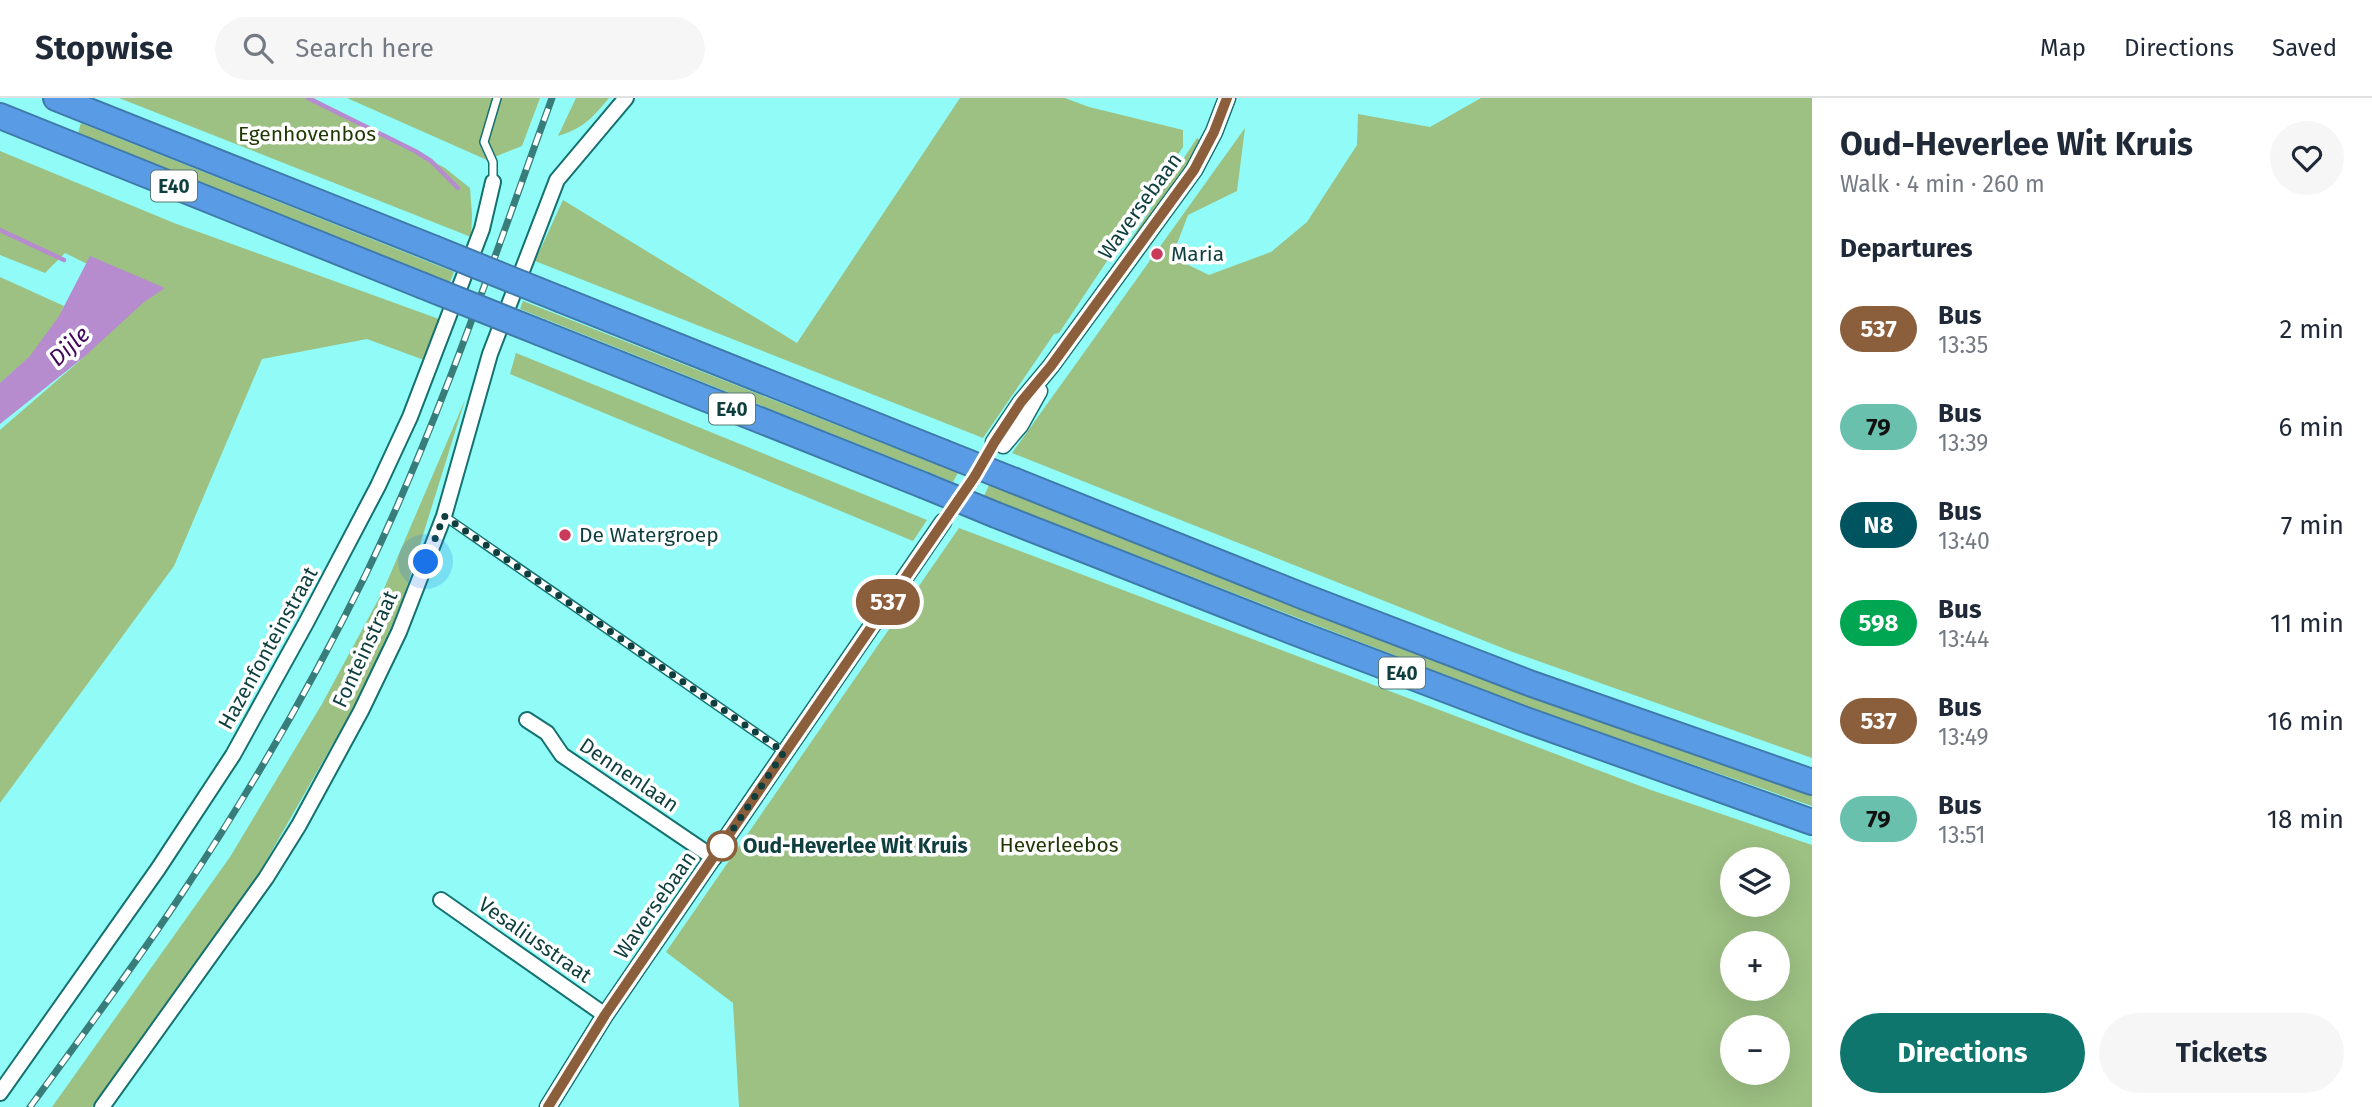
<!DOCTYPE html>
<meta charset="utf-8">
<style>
:root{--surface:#fff;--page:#f6f6f7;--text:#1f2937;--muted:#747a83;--line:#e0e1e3;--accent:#0f766e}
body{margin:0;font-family:"Fira Sans",sans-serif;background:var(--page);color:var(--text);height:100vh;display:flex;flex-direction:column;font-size:26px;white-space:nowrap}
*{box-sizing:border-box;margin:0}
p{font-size:23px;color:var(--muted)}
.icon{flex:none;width:38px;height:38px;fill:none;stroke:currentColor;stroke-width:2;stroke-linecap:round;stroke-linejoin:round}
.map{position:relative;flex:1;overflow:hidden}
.details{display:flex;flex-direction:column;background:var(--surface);width:560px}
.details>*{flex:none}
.badge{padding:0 14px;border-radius:23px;font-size:24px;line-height:46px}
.buttons{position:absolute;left:1720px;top:749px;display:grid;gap:14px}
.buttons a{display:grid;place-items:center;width:70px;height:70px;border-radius:50%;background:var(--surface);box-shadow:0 7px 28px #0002;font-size:35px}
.you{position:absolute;width:35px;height:35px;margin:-18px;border:5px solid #fff;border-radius:50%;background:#1a73e8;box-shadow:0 0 0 10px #1a73e833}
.map>.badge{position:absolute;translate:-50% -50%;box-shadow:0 0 0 4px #fff}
h2{padding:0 28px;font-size:26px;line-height:63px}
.round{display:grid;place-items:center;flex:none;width:74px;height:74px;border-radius:37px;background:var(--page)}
.overview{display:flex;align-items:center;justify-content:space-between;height:119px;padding:0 28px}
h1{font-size:33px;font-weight:700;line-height:52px}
.cta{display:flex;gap:14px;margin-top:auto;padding:14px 28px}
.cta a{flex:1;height:80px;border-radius:42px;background:var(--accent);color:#fff;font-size:28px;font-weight:700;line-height:80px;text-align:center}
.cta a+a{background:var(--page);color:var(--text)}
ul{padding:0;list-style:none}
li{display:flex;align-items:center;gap:21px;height:98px;padding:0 28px}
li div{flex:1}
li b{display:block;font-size:26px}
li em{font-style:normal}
li .badge{min-width:77px;font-weight:700;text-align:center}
header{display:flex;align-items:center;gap:42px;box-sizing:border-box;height:98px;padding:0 35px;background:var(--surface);border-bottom:2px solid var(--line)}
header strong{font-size:33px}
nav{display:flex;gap:38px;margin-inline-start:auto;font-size:24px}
.search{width:490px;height:63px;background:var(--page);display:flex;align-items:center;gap:18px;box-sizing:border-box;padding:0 24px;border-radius:38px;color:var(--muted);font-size:26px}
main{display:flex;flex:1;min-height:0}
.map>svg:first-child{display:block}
.green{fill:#9dc083;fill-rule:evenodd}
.water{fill:#b68ccf}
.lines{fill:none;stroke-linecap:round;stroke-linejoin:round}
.stream{stroke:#b68ccf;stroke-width:4.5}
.tertiary-tunnel{stroke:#76d5d2;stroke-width:16;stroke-dasharray:16 8;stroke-linecap:butt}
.service-casing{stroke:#15716f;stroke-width:10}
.minor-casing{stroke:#15716f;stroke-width:18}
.tertiary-casing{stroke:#15716f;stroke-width:19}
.motorway-casing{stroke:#3f7aaa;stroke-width:28}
.service{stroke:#fff;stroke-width:7}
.minor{stroke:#fff;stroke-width:14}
.tertiary{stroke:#fff;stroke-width:16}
.motorway{stroke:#599be5;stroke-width:24}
.rail-casing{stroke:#397d7b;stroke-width:7}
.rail{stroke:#fff;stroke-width:4.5;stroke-dasharray:13;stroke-linecap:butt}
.motorway-bridge-casing{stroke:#3f7aaa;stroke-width:28;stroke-linecap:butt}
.motorway-bridge{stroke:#599be5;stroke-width:24}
.line-casing{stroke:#fff;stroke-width:16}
.line{stroke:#8b5e3c;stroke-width:10}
.walk{stroke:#0e3e3d;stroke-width:7;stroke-dasharray:0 12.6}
.poi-dot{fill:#ca3a5a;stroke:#fff;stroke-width:2.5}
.stop-dot{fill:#fff;stroke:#8b5e3c;stroke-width:3.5}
.labels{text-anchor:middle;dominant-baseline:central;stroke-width:7;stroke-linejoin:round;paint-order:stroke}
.shield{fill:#fff;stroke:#567877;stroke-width:2}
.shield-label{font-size:19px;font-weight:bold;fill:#0e3e3d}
.park-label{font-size:21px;fill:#1f3803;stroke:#fff}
.street-label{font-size:21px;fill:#0e3e3d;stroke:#fff}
.poi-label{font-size:21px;fill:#0e3e3d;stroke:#fff;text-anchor:start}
.stop-label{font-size:21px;font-weight:bold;fill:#0e3e3d;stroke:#fff;text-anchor:start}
.water-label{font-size:23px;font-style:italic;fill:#42065a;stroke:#fff}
</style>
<header>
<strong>Stopwise</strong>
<div class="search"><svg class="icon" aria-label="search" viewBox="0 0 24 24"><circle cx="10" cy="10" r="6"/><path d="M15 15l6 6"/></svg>Search here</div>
<nav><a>Map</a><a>Directions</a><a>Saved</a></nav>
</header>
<main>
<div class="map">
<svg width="1812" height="1009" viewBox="0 0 1812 1009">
<rect width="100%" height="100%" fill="#90fbf7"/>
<g class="green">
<path d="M 119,0 L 313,0 L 445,70 L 470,90 L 472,117 L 471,139 Z"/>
<path d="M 347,0 L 540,0 L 522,48 L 487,62 Z"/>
<path d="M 576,0 L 609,0 C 592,20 584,30 558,38 Z"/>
<path d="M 960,0 L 1065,0 L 1089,9 L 1183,32 L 1183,49 L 1059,235 L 1054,236 L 983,340 L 535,163 L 563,102 L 797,245 Z"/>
<path d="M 1481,0 L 1812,0 L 1812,660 L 1510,553 L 1012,355 L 1245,30 L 1237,93 L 1188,117 L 1172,159 L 1209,177 L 1271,154 L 1307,124 L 1357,47 L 1358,16 L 1430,29 Z"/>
<path d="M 81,25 L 454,174 L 450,184 L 78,35 Z"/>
<path d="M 1197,40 L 1203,44 L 1180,82 L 1122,155 Z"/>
<path d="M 0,53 L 174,125 L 439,221 L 424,262 L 367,241 L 262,261 L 174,468 L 0,705 L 0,332 L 84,259 L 142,193 L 65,155 L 45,175 L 0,157 Z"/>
<path d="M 0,179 L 64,208 L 49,242 L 0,285 Z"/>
<path d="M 523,203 L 958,375 L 953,384 L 520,211 Z"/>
<path d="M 516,255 L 927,422 L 913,443 L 510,276 Z"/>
<path d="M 465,302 L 394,530 L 350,616 L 258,777 L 92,1009 L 52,1009 L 230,759 L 322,606 L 383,493 Z"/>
<path d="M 989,387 L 1531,599 L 1812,697 L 1812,708 L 1528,609 L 984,398 Z"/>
<path d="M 959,430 L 1648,691 L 1812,747 L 1812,1009 L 739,1009 L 733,905 L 666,854 ZM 1732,761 L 1778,761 L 1778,807 L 1732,807 ZM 1732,845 L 1778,845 L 1778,891 L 1732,891 ZM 1732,929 L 1778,929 L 1778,975 L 1732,975 Z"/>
</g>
<path class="water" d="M 90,158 L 165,190 L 144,204 L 84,259 L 0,326 L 0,285 L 30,258 L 59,218 Z"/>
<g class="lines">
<g class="stream">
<path d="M 308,0 L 415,53 L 431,63 L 458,90"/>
<path d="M 0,132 L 64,162"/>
</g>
<path class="tertiary-tunnel" d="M 943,424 L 978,374 L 994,344"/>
<g class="service-casing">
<g id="service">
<path d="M 493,84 L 493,64 L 484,44 L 497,0"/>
<path d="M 444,418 L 784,654"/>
</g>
</g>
<g class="minor-casing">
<g id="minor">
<path d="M 527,622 L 547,635 L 562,657 L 714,760"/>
<path d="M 441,802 L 605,917"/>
<path d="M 0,995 L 158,771 L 233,657 L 306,525 L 378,388 L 410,319 L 482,131 L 493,84"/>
<path d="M 102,1009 L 266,780 L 299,727 L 361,613 L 399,534 L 444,418 L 490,256 L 557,82 L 626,0"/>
</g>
</g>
<g class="tertiary-casing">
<g id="tertiary">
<path d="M 994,344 L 1021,304 L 1051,268 L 1194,72 L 1214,34 L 1227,0"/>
<path d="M 1003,347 L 1020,327 L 1039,293"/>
<path d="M 548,1009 L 605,917 L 943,424"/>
</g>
</g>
<g class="motorway-casing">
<g id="motorway">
<path d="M 56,0 L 433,150"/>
<path d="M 0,18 L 421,187"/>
<path d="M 562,202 L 942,354"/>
<path d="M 541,235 L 923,387"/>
<path d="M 1015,383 L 1305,499 L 1532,586 L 1812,684"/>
<path d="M 996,417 L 1294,534 L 1523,621 L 1812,724"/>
</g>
</g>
<use href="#service" class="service"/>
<use href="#minor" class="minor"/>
<use href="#tertiary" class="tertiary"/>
<use href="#motorway" class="motorway"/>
<g class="rail-casing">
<path id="rail" d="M 30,1009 C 82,938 135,867 183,794 C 251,692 312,586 366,476 C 440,322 494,160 552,0"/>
</g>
<use href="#rail" class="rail"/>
<g class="motorway-bridge-casing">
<g id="motorway-bridge">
<path d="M 433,150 L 562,202"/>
<path d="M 421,187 L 541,235"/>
<path d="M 942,354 L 1015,383"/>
<path d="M 923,387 L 996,417"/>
</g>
</g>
<use href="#motorway-bridge" class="motorway-bridge"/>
</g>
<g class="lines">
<g class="line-casing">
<path id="line" d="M 548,1009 L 605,917 L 975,378 L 994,345 L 1021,304 L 1051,268 L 1194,72 L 1214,34 L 1227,0"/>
</g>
<use href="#line" class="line"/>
<path class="walk" d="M 426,464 L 444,418 L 784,654 L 722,748"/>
</g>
<g class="poi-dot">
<circle cx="1157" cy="156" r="7"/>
<circle cx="565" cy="437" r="7"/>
</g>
<circle class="stop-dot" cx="722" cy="748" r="14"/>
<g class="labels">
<g class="shield">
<rect x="151" y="72.5" width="46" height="31" rx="5"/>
<rect x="709" y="295.5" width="46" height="31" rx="5"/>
<rect x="1379" y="559.5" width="46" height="31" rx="5"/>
</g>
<g class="shield-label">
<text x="174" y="88">E40</text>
<text x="732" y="311">E40</text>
<text x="1402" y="575">E40</text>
</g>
<g class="park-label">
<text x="307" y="36">Egenhovenbos</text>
<text x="1059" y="747">Heverleebos</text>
</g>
<g class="street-label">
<text transform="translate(1140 108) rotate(-54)">Waversebaan</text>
<text transform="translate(268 550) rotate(-61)">Hazenfonteinstraat</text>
<text transform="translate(365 551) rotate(-65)">Fonteinstraat</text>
<text transform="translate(629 677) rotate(34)">Dennenlaan</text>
<text transform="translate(655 807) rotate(-55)">Waversebaan</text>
<text transform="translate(535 842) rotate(35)">Vesaliusstraat</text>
</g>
<g class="poi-label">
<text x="1171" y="156">Maria</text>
<text x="579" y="437">De Watergroep</text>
</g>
<g class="stop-label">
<text x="743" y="748">Oud-Heverlee Wit Kruis</text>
</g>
<g class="water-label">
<text transform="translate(69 248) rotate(-43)">Dijle</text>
</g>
</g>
</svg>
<div class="buttons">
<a><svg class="icon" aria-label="layers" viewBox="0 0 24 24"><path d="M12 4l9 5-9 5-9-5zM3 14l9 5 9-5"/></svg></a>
<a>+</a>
<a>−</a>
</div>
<div class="you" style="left:426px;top:464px"></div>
<b class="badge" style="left:888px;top:504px;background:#8b5e3c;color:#fff">537</b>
</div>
<section class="details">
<div class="overview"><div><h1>Oud-Heverlee Wit Kruis</h1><p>Walk · 4 min · 260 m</p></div><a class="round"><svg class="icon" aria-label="heart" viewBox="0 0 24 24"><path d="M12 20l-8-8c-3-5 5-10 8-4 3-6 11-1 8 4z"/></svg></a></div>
<h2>Departures</h2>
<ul>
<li><span class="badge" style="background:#8b5e3c;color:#fff">537</span><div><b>Bus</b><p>13:35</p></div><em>2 min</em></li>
<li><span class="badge" style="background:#69c0ac;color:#111">79</span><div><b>Bus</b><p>13:39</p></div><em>6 min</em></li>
<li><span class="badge" style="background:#005460;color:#fff">N8</span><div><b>Bus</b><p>13:40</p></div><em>7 min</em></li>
<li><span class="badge" style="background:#00a651;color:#fff">598</span><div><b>Bus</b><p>13:44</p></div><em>11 min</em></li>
<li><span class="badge" style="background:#8b5e3c;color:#fff">537</span><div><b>Bus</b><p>13:49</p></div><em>16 min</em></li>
<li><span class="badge" style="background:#69c0ac;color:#111">79</span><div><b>Bus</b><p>13:51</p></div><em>18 min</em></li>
</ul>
<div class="cta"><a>Directions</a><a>Tickets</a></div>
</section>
</main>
